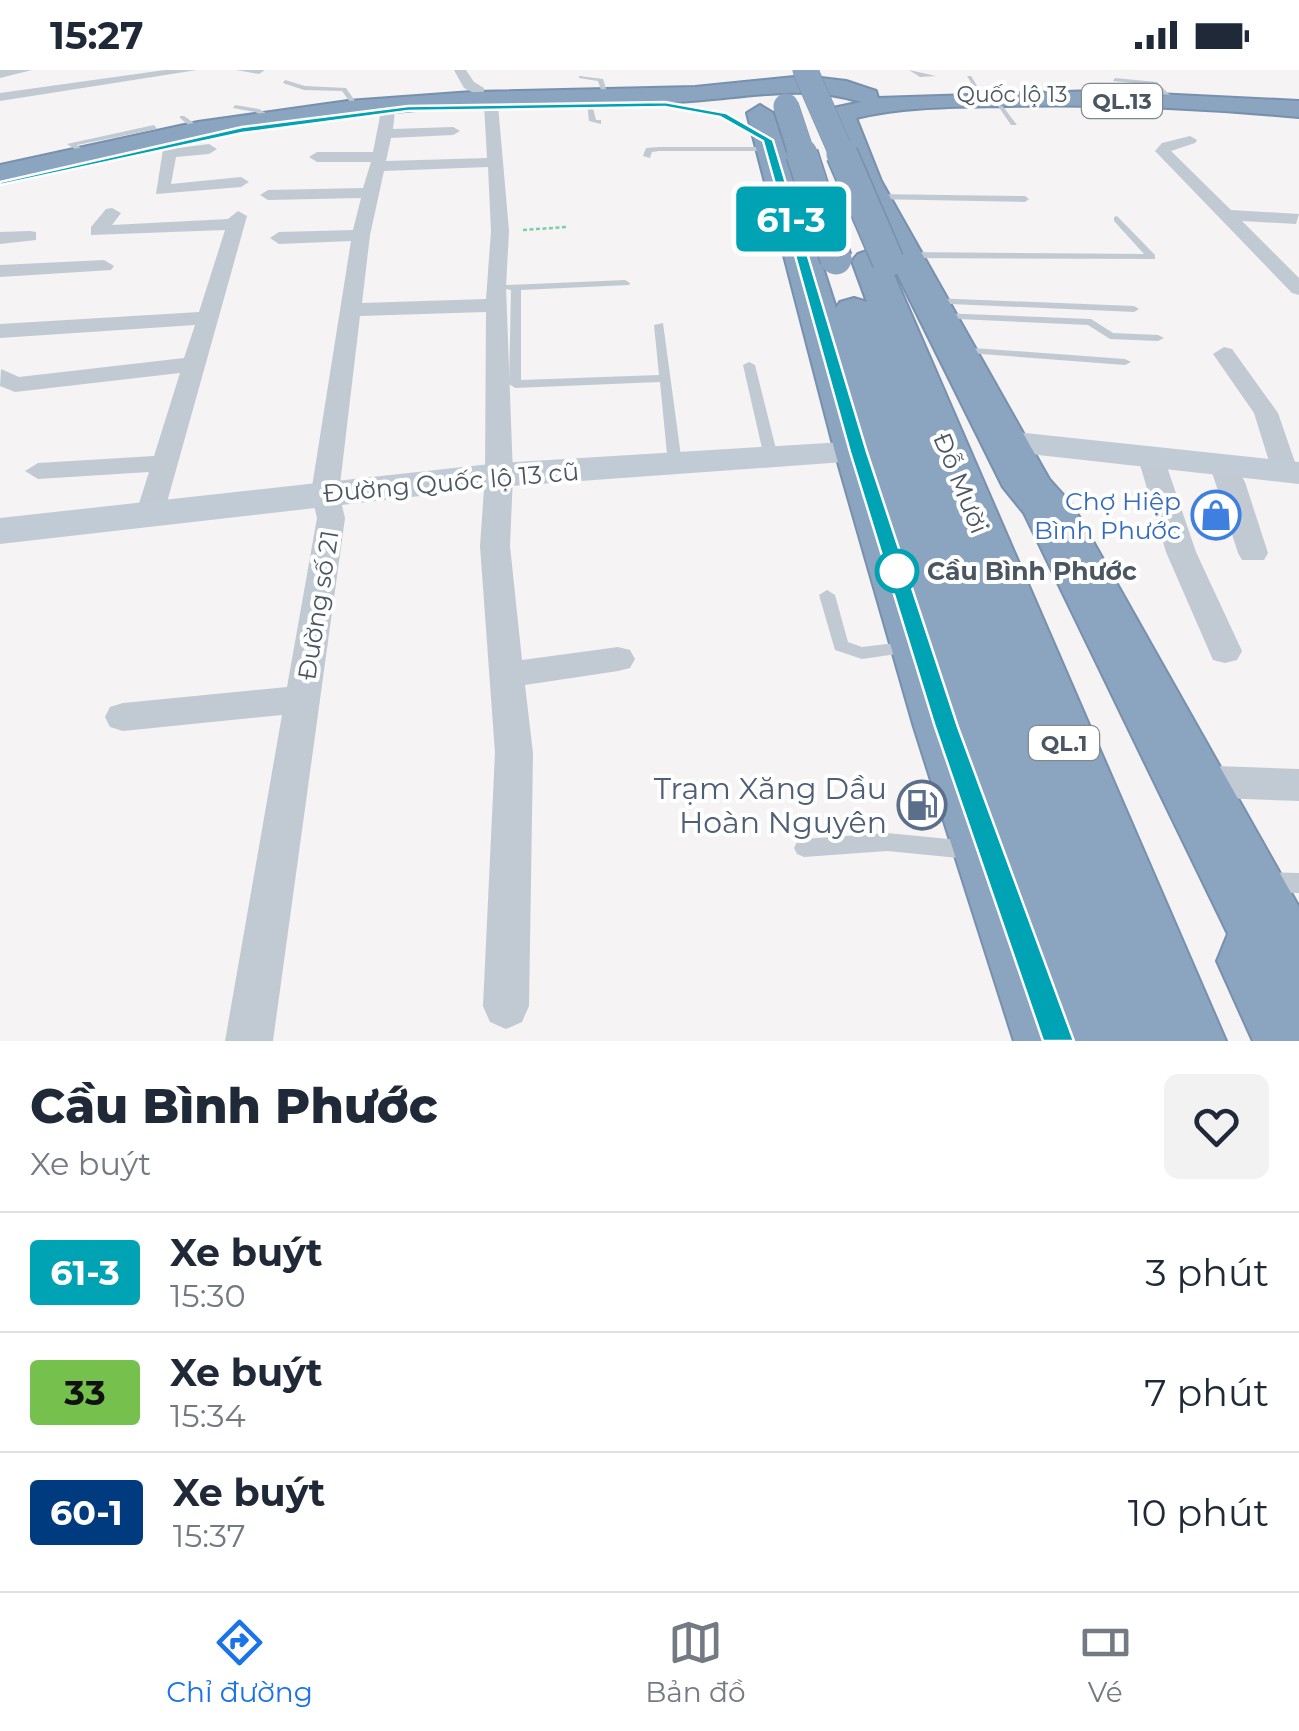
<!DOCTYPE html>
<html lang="vi">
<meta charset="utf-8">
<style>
:root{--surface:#fff;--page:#f2f2f3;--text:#1f2937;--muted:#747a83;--line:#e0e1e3;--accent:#1a73e8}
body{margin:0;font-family:Montserrat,sans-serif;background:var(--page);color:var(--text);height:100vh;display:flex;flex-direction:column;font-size:38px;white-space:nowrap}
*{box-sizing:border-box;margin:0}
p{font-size:32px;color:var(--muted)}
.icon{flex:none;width:55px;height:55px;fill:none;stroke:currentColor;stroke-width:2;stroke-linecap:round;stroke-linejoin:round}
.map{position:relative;height:971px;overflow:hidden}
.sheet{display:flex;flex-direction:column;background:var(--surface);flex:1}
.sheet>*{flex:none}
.badge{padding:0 20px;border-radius:8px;font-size:35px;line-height:65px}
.map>.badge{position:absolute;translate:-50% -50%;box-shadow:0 0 0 5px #fff}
.round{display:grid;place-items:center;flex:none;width:105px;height:105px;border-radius:15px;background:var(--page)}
.head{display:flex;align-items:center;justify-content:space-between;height:170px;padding:0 30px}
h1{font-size:48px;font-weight:800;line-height:75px}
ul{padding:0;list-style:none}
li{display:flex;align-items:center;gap:30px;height:120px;padding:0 30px;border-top:2px solid var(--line)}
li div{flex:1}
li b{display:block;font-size:38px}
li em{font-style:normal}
li .badge{min-width:110px;font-weight:700;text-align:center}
.status{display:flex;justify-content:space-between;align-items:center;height:70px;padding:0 50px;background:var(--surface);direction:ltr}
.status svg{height:28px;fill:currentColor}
.tabs{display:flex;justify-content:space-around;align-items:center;height:140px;border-top:2px solid var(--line);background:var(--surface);font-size:28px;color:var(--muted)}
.tabs a{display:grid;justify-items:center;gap:5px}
.tabs .on{color:var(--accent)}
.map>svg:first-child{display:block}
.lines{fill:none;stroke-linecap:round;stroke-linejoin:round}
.highway-casing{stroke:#7690ad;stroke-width:4}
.path{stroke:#7ad0a6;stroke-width:2.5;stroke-dasharray:4 2.5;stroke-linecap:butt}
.lane{fill:#c1cad2;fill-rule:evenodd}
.street{fill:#c1cad2;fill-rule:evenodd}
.secondary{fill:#c1cbd6;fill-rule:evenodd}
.highway{fill:#8ba5c1;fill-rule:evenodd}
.highway-bridge-far1-casing{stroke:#7690ad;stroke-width:26;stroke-linecap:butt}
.highway-bridge-casing{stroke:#7690ad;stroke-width:34;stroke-linecap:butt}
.highway-bridge-far1{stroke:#8ba5c1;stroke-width:25}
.highway-bridge{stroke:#8ba5c1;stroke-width:31}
.line{fill:#00a3b4;stroke:#fff;stroke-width:2.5}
.stop-dot{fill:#fff;stroke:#00a3b4;stroke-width:5}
.labels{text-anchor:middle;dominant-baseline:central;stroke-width:8;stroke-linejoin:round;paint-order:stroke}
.far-street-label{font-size:22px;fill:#4a5661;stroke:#fff}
.shield{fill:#fff;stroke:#808990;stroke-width:2.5}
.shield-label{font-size:22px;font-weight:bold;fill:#4a5661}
.street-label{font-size:25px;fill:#4a5661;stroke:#fff}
.shop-label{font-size:25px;fill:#366cbe;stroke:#fff;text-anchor:end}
.stop-label{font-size:25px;font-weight:bold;fill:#4a5661;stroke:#fff;text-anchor:start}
.near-service-label{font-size:30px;fill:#4e5e75;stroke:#fff;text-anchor:end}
</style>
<div class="status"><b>15:27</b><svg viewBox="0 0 49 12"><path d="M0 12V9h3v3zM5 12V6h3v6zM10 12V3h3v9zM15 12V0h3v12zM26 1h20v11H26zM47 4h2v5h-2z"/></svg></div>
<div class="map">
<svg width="1299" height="971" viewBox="0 0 1299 971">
<rect width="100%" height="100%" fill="#f5f3f3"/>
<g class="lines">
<g class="highway-casing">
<g id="highway">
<path d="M 804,6 L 846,11 L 876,21 L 878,28 L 1096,21 L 1299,31 L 1299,47 C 1202,38 1105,34 1008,36 C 957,37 905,36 856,48 L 881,111 L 1049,409 L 1073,436 L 1299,837 L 1299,971 L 1253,971 L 1217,891 L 1228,864 L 1024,443 L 1003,417 L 851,111 L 831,52 L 820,45 L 824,40 L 861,32 C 799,12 738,30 674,32 C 581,35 487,33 394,42 C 261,54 130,80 0,113 L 0,95 L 198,52 L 348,31 L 472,22 L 695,17 Z"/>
<path d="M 760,35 L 773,43 L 836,238 L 840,232 L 854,228 L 867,232 L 852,191 L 858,184 L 870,180 L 882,184 L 888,191 L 1226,971 L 1014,971 L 914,657 L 835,382 L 747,43 Z"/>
</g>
</g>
<path class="path" d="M 523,160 L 566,157"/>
<g class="lane">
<path d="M 909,0 L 936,6 L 920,7 Z"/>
<path d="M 579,6 L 603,9 L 608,25 L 603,26 L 598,11 L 579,8 Z"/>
<path d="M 967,6 L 971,6 L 982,24 L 978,24 Z"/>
<path d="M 1115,8 L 1157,12 L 1170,25 L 1165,26 L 1153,15 L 1113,11 Z"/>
<path d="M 285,10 L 305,16 L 346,18 L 360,38 L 355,39 L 342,21 L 304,20 L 283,13 Z"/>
<path d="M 994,30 L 998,30 L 1017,55 L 1011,55 Z"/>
<path d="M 587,33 L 592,34 L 596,50 L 601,50 L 601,54 L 589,51 Z"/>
<path d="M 235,35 L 259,39 L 276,49 L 272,51 L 255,42 L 233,38 Z"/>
<path d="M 180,46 L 184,46 L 204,60 L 197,62 L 180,48 Z"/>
<path d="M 154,55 L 157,59 L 77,75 L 88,83 L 84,85 L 67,74 Z"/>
<path d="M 771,77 L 774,81 L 659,81 L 652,82 L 650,88 L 643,86 L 646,78 L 659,77 Z"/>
<path d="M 874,124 L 1025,126 L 1029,129 L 1025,132 L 871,129 L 870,127 Z"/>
<path d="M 1117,146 L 1155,185 L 1155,189 L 905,188 L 900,185 L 905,182 L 1144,184 L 1114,151 L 1114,147 Z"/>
<path d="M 625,210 L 630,213 L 629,215 L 521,220 L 521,310 L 659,305 L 654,255 L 663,253 L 682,394 L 680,397 L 675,398 L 668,394 L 660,312 L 515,318 L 509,314 L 511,220 L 506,219 L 506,215 Z"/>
<path d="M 932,228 L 1134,236 L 1139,239 L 1134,242 L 928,233 L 928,229 Z"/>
<path d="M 939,243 L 1091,249 L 1113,263 L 1158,265 L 1164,268 L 1158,271 L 1110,269 L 1088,255 L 935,248 L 935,244 Z"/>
<path d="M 959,277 L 1125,289 L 1131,292 L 1125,295 L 955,282 L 953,280 Z"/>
<path d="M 749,292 L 755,295 L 778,387 L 771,391 L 764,387 L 743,295 Z"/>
<path d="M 827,520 L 835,525 L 848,572 L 862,577 L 912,571 L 918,573 L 920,577 L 918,581 L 862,589 L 835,580 L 819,525 Z"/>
<path d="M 887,763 L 969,771 L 976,774 L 979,780 L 976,786 L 969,789 L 887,781 L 804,787 L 797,784 L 794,778 L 797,772 L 804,769 Z"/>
<path d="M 1265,802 L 1299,803 L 1299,823 L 1265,822 L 1258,819 L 1255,812 L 1258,805 Z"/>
</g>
<g class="street">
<path d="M 0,0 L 32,0 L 0,8 Z"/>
<path d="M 165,0 L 197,0 L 0,31 L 0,23 Z"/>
<path d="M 236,0 L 265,0 L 259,4 Z"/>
<path d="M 454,0 L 466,0 L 474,12 L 484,18 L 483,33 L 473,33 L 472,22 L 464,18 Z"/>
<path d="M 491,31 L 498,35 L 509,161 L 506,217 L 513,405 L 510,476 L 522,590 L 618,577 L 630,580 L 635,589 L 630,598 L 618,601 L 525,615 L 533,683 L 529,936 L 522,952 L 506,959 L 490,952 L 483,936 L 495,683 L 480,476 L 485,405 L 486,242 L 360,246 L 339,423 L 345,448 L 273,971 L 225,971 L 282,645 L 123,661 L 110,657 L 105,647 L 110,637 L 123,633 L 287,617 L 317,448 L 311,423 L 351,171 L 279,174 L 270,168 L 279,162 L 353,160 L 361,128 L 268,130 L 260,125 L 268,120 L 363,118 L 371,92 L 317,92 L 309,87 L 317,82 L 373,82 L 381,41 L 388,37 L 395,41 L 393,59 L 453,57 L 460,61 L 453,65 L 391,68 L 386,91 L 487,88 L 484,35 ZM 488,97 L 491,161 L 486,229 L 362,233 L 370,165 L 384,101 Z"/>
<path d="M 1190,66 L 1197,70 L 1195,73 L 1171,81 L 1231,140 L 1299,144 L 1296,154 L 1242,151 L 1299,208 L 1299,225 L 1292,223 L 1155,81 L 1162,73 Z"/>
<path d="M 171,69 L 176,70 L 178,78 L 209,74 L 217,79 L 209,84 L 176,87 L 171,114 L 241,107 L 249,112 L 241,117 L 156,124 L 164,73 Z"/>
<path d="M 112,138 L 121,143 L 112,155 L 228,149 L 238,141 L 247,146 L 164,443 L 160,449 L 140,449 L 136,443 L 149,402 L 38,409 L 25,401 L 38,393 L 154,386 L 180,303 L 15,322 L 0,316 L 1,299 L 19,307 L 184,288 L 195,255 L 0,268 L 0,254 L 199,242 L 225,160 L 91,165 L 91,157 L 106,139 Z"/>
<path d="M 30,161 L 36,162 L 36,170 L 0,174 L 0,162 Z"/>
<path d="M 104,190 L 114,196 L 111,200 L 0,207 L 0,195 Z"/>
<path d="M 1224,277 L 1232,279 L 1278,343 L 1298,401 L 1295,407 L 1275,407 L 1272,401 L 1254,343 L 1213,284 Z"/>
<path d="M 1150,377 L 1163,385 L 1196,482 L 1242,581 L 1237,590 L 1225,593 L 1213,590 L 1166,482 L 1137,385 Z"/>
<path d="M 1222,385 L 1231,387 L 1245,412 L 1268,483 L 1264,490 L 1242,490 L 1238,483 L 1209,393 Z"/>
<path d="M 1189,695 L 1299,699 L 1299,731 L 1189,727 L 1175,722 L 1170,711 L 1175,700 Z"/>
</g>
<g class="secondary">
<path d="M 1007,361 L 1299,392 L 1299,414 L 994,380 L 989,372 L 994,364 Z"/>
<path d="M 859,371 L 872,374 L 878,382 L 872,390 L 499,417 L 0,474 L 0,448 L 499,393 Z"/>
</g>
<use href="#highway" class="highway"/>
<g class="highway-bridge-far1-casing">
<g id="highway-bridge-far1">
<path d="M 805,0 L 843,87"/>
<path d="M 786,36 L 803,87"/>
</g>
</g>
<g class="highway-bridge-casing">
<g id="highway-bridge">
<path d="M 802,84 L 836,189"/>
<path d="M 842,84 L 888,191"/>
</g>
</g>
<use href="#highway-bridge-far1" class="highway-bridge-far1"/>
<use href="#highway-bridge" class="highway-bridge"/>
</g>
<path class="line" d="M 665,32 L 726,43 L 773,70 L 867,382 L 958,657 L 1074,971 L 1043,971 L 935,657 L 850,382 L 763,71 L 720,47 L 665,37 L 408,41 L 242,63 L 0,115 L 0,112 L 242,57 L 408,36 Z"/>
<defs>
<g id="shop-ring" transform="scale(2.5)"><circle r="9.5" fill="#fff" stroke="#3f7fe0" stroke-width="1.5"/><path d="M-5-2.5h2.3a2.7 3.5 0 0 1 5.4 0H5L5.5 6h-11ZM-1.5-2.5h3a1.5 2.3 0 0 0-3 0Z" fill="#3f7fe0"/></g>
<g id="fuel-ring" transform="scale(2.5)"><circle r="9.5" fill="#fff" stroke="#5c6f8a" stroke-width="1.5"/><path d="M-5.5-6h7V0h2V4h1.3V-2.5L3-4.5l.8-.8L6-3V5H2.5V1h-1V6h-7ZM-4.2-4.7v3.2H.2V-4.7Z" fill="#5c6f8a"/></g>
</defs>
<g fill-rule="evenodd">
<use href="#shop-ring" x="1216" y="445"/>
<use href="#fuel-ring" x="922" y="735"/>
</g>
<circle class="stop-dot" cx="897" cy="501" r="20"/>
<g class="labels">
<g class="far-street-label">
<text x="1012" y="24">Quốc lộ 13</text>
</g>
<g class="shield">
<rect x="1082" y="14" width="80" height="34" rx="8"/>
<rect x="1029" y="656" width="70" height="34" rx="8"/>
</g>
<g class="shield-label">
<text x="1122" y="31">QL.13</text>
<text x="1064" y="673">QL.1</text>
</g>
<g class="street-label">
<text transform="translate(451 412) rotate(-5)">Đường Quốc lộ 13 cũ</text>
<text transform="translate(961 413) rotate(68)">Đỗ Mười</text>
<text transform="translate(318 535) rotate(-81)">Đường số 21</text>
</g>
<g class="shop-label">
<text x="1181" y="431">Chợ Hiệp<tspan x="1181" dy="29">Bình Phước</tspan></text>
</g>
<g class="stop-label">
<text x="927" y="501">Cầu Bình Phước</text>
</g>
<g class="near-service-label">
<text x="887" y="718">Trạm Xăng Dầu<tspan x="887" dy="34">Hoàn Nguyên</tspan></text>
</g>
</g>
</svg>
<b class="badge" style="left:791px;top:149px;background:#00a3b4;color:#fff">61-3</b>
</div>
<section class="sheet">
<div class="head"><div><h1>Cầu Bình Phước</h1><p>Xe buýt</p></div><a class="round"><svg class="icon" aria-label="heart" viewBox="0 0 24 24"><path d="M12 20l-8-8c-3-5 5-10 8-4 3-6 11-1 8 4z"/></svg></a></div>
<ul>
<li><span class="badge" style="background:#00a3b4;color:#fff">61-3</span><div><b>Xe buýt</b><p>15:30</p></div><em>3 phút</em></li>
<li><span class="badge" style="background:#76c04d;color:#111">33</span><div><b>Xe buýt</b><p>15:34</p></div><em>7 phút</em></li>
<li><span class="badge" style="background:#003b80;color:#fff">60-1</span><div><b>Xe buýt</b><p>15:37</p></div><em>10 phút</em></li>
</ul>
</section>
<nav class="tabs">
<a class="on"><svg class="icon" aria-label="directions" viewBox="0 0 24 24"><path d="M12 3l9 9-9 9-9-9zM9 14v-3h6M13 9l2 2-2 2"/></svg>Chỉ đường</a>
<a><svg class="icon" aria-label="map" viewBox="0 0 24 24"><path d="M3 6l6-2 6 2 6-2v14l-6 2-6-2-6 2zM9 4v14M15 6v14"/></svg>Bản đồ</a>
<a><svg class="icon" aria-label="tickets" viewBox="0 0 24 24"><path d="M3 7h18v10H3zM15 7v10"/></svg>Vé</a>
</nav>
